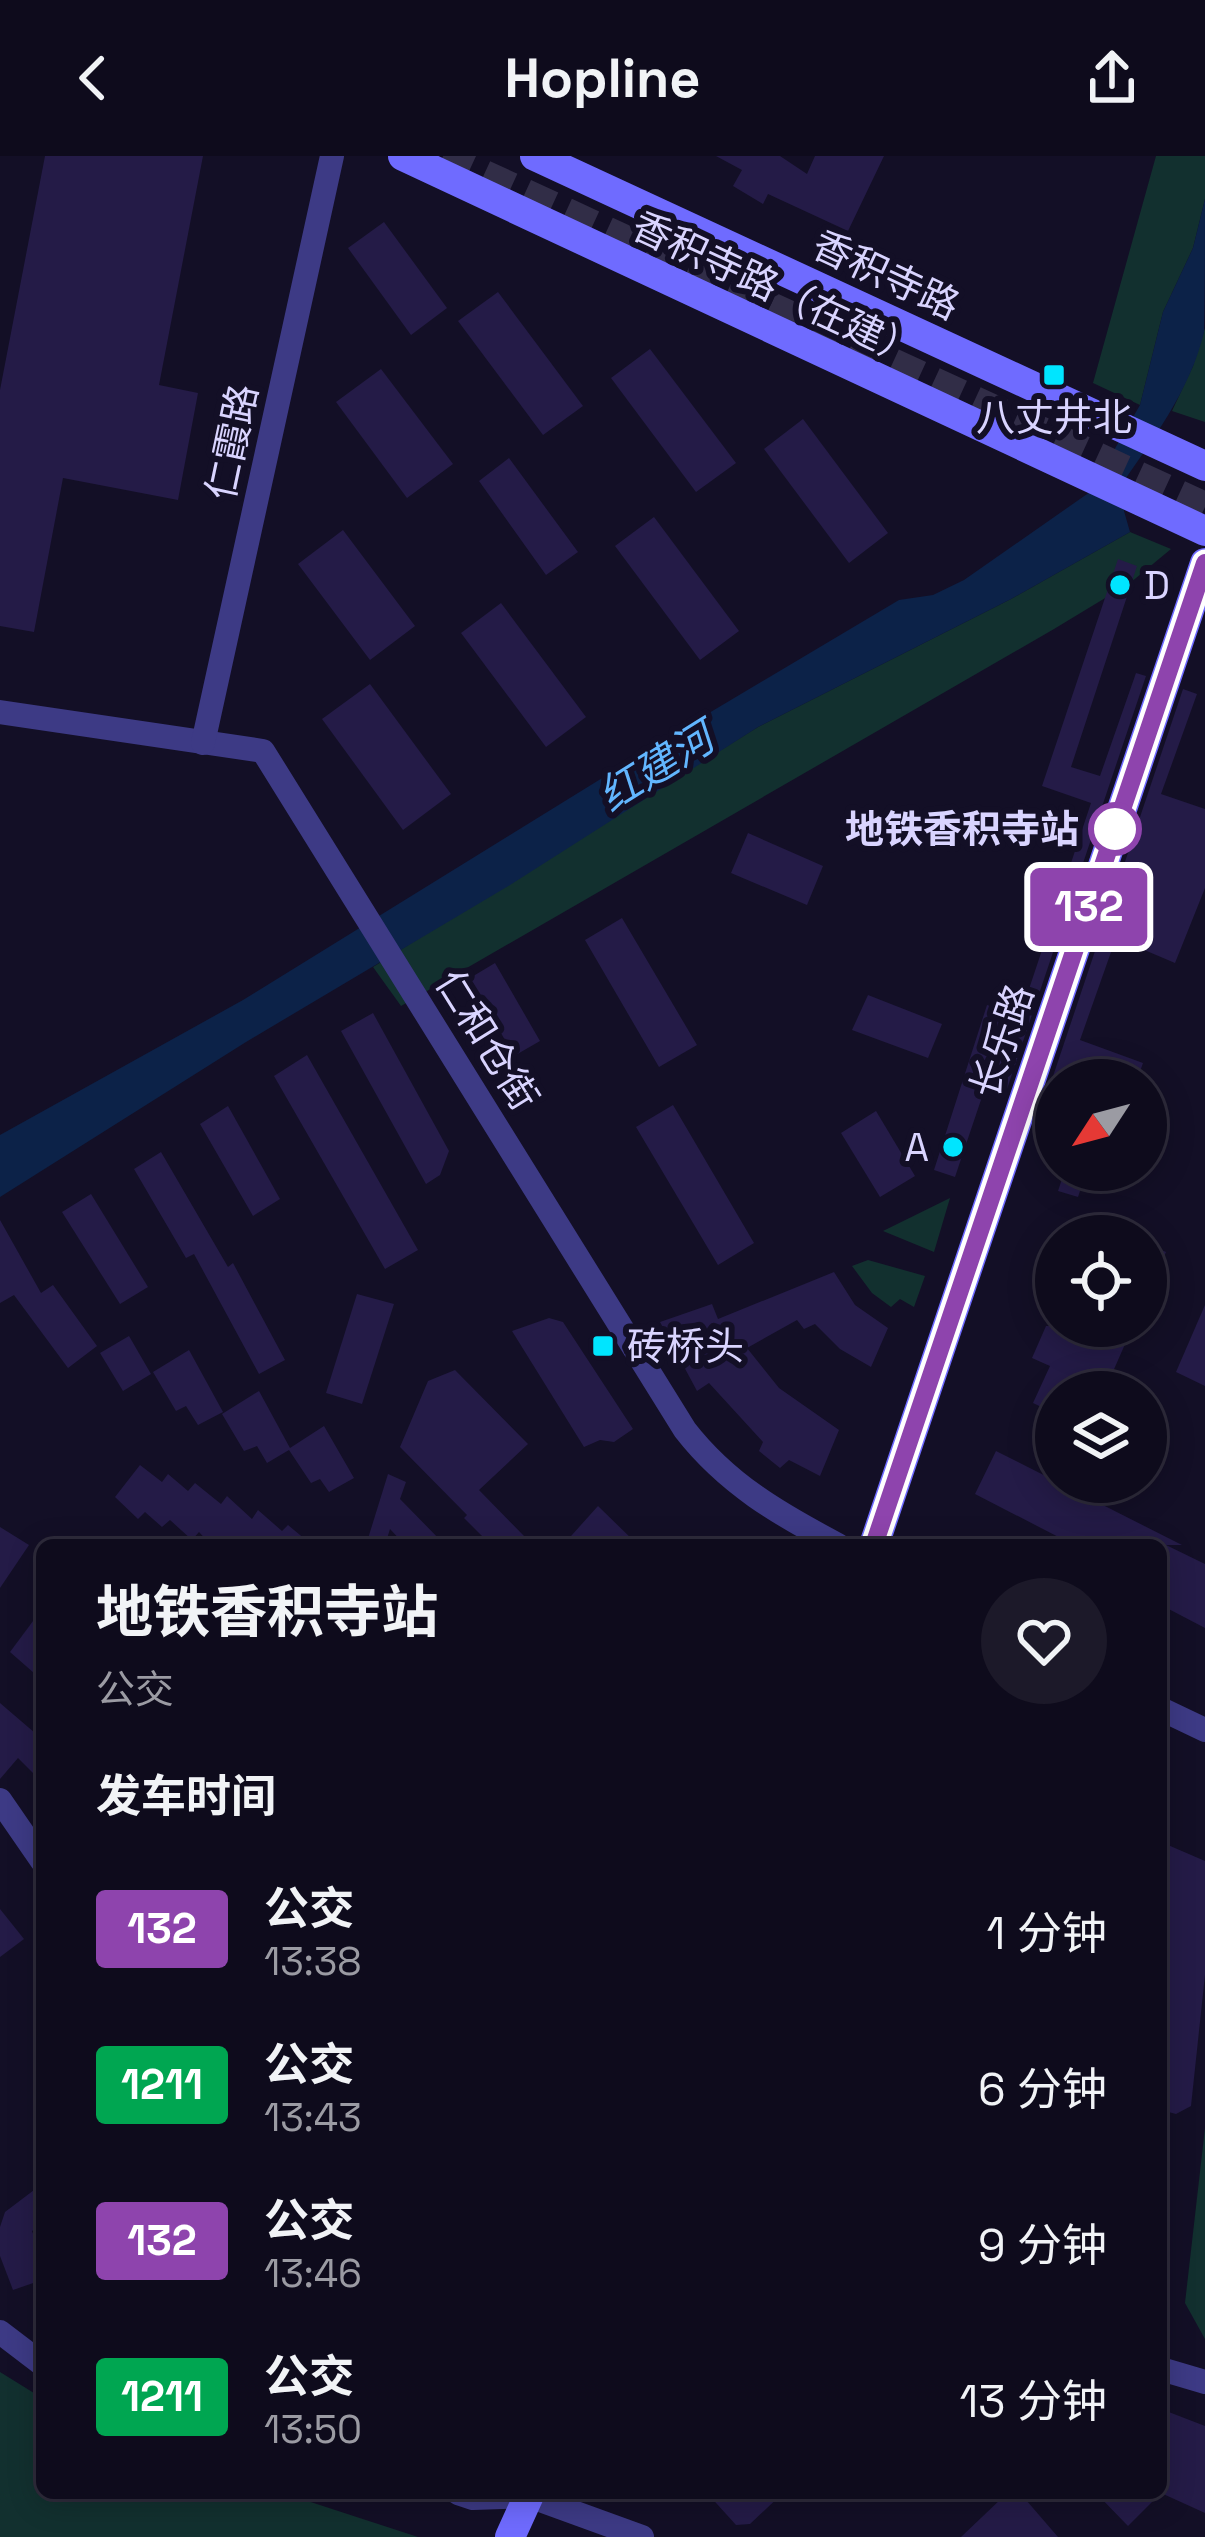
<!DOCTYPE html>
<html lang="zh">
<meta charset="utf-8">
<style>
:root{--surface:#0e0b1c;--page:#1c1929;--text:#f1f3f6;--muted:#9b9ba3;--line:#2e2b3b}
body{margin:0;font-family:"Space Grotesk","Noto Sans SC",sans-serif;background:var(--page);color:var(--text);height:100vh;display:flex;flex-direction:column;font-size:45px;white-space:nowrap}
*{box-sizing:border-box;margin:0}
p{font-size:39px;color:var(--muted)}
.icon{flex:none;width:66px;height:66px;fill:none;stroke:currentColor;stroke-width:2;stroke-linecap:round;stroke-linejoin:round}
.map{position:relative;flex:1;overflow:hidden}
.drawer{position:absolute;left:36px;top:1383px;width:1131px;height:960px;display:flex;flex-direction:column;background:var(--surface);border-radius:18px;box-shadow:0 6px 30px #0003,0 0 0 3px var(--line)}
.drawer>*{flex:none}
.badge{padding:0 24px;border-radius:9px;font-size:42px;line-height:78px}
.needle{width:78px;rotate:234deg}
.tools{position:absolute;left:1035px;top:903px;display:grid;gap:24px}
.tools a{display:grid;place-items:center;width:132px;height:132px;border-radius:50%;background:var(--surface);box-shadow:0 6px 30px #0003,0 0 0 3px var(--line);font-size:60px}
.map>.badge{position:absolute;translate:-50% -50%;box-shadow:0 0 0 6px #fff}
h2{padding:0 60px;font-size:45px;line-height:108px}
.round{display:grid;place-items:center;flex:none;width:126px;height:126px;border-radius:63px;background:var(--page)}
.overview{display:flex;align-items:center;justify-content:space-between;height:204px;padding:0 60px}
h1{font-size:57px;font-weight:700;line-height:90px}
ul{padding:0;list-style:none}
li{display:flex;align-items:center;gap:36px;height:156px;padding:0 60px}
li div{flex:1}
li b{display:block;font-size:45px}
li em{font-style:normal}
li .badge{min-width:132px;font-weight:700;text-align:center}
header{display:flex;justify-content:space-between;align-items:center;height:156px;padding:0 60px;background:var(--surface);font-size:54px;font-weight:700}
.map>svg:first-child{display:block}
.green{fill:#12302f}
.water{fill:#0c2248}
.building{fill:#241b47}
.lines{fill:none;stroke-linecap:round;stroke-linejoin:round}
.secondary-tunnel{stroke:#312d47;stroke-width:30;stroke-dasharray:30 15;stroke-linecap:butt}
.street{stroke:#3d3a85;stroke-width:24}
.secondary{stroke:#6f6bff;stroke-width:30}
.line-casing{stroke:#fff;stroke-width:27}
.line{stroke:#8e44ad;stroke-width:18}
.poi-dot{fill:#00e5ff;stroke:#130f26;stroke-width:4.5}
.stop-dot{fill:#fff;stroke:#8e44ad;stroke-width:6}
.labels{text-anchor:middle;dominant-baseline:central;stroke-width:12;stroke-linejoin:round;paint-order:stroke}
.street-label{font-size:39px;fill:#d9d4ff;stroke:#130f26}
.poi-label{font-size:39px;fill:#d9d4ff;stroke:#130f26;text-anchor:start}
.stop-label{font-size:39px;font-weight:bold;fill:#d9d4ff;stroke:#130f26;text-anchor:end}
.water-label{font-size:42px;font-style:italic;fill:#62b6ff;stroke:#130f26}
</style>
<header><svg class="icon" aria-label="back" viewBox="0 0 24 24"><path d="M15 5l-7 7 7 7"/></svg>Hopline<svg class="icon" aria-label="share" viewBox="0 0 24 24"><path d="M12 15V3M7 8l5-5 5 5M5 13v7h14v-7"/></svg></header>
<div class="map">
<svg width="1205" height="2381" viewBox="0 0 1205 2381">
<rect width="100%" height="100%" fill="#130f26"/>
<g class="green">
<path d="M 1156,0 L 1205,0 L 1205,43 L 1193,92 L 1163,156 L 1140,249 L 1093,227 Z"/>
<path d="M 1205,172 L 1205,266 L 1172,255 L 1193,210 Z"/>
<path d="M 1130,376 L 1171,393 L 1130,427 L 1054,473 L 401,850 L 373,811 L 758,571 L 1011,443 Z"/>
<path d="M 950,1042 L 934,1096 L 883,1075 Z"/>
<path d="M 868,1104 L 925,1120 L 914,1151 L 900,1143 L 891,1151 L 872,1137 L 852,1110 Z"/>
<path d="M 1205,1972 L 1205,2183 L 1185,2147 Z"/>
<path d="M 0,2216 L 42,2242 L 42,2337 L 283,2337 L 418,2381 L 0,2381 Z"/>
</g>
<path class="water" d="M 1205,43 C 1205,83 1205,139 1204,176 C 1190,236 1151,285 1118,334 L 1130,376 L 1011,443 L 758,571 L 510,729 L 246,886 L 0,1041 L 0,979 L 243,844 L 667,582 L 899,444 L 933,439 L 964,424 L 1090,336 L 1140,249 L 1163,156 L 1193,92 Z"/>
<g class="building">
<path d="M 45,0 L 203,0 L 159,229 L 198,237 L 178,344 L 63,322 L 34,476 L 0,470 L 0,234 Z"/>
<path d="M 716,0 L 780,0 L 807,18 L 815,0 L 884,0 L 848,75 L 768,38 L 763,48 L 733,30 L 742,14 Z"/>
<path d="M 384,66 L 447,152 L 411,179 L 348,92 Z"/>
<path d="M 498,136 L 583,250 L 543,279 L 458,165 Z"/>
<path d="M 650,193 L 736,307 L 696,336 L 611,222 Z"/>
<path d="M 381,213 L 453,308 L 407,342 L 336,246 Z"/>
<path d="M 803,263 L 888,377 L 849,407 L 764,293 Z"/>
<path d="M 509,302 L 578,396 L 546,419 L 479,325 Z"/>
<path d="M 654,361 L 739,475 L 700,504 L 615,390 Z"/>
<path d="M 343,374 L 415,470 L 370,504 L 298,408 Z"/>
<path d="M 1118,403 L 1137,410 L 1071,611 L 1100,620 L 1136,517 L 1146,520 L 1005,939 L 985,932 L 955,1021 L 934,1014 L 987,849 L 1020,860 L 1091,647 L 1042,630 Z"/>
<path d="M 501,447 L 586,561 L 546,591 L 461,477 Z"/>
<path d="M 370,528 L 451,638 L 403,674 L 322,563 Z"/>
<path d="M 1183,533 L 1197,538 L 1161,638 L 1205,653 L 1205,732 L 1175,807 L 1116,782 L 1080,884 L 1143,907 L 1137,924 L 1056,924 L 1056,958 L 1042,953 Z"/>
<path d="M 748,677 L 823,710 L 807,749 L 731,717 Z"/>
<path d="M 622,762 L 697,889 L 659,911 L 585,784 Z"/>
<path d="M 495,807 L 540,885 L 514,900 L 470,822 Z"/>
<path d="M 868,839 L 942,868 L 928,902 L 852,874 Z"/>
<path d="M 373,857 L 449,995 L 440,1019 L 426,1028 L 341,875 Z"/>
<path d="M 307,899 L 418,1094 L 385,1113 L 274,920 Z"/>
<path d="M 673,949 L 754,1087 L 718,1109 L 636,971 Z"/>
<path d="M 228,950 L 280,1043 L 253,1060 L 200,968 Z"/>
<path d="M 876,955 L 915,1020 L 880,1041 L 841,977 Z"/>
<path d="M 161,996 L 228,1111 L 233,1107 L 285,1204 L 259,1218 L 194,1098 L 186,1102 L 134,1013 Z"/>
<path d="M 1065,1014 L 1087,1014 L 1078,1041 L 1058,1035 Z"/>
<path d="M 91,1038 L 148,1131 L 120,1148 L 62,1056 Z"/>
<path d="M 0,1064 L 41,1137 L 53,1129 L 97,1190 L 68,1212 L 14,1139 L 0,1147 Z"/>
<path d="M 1146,1087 L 1166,1096 L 1146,1141 Z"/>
<path d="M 834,1116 L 855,1149 L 888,1172 L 871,1211 L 840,1193 L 815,1168 L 804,1173 L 797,1164 L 747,1192 L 779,1232 L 839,1274 L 820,1320 L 789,1304 L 780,1312 L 759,1295 L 763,1286 L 709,1227 L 697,1235 L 660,1166 L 712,1148 L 718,1163 Z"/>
<path d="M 357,1138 L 394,1148 L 362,1248 L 326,1237 Z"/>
<path d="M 1205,1149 L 1205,1230 L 1176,1216 Z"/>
<path d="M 549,1162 L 563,1166 L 633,1273 L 614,1286 L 600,1284 L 584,1291 L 512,1175 Z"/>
<path d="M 1046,1170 L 1133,1170 L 1104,1236 L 1056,1236 L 1056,1258 L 1033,1247 L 1050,1210 L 1032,1202 Z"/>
<path d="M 129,1180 L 151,1218 L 123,1235 L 100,1197 Z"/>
<path d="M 189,1194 L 223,1256 L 198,1269 L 186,1250 L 176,1255 L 153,1216 Z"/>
<path d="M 455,1214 L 528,1288 L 479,1334 L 525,1381 L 517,1389 L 491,1389 L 464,1362 L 467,1359 L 400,1291 L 428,1225 Z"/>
<path d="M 259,1235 L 290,1292 L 324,1270 L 354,1322 L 329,1336 L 320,1323 L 311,1327 L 289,1294 L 267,1307 L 257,1290 L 244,1295 L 222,1258 Z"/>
<path d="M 996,1295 L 1182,1389 L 1166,1389 L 1205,1408 L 1205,1472 L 1161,1449 L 1161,1389 L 1074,1389 L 975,1338 Z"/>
<path d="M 140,1309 L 162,1326 L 168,1318 L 188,1335 L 195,1327 L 221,1348 L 227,1340 L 252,1363 L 258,1354 L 282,1375 L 288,1369 L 312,1389 L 211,1389 L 199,1376 L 192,1384 L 170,1364 L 162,1371 L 145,1356 L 138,1363 L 115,1341 Z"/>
<path d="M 388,1318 L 406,1326 L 400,1343 L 445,1389 L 405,1389 L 390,1373 L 385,1389 L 366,1389 Z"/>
<path d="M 598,1350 L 638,1389 L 563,1389 Z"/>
<path d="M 0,1371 L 29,1389 L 0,1432 Z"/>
<path d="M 42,1453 L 42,1524 L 10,1496 Z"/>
<path d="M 0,1547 L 42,1583 L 42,1626 L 18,1602 L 0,1623 Z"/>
<path d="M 1161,1686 L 1205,1705 L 1205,1819 L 1191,1950 L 1176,1958 L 1161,1954 Z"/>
<path d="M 0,1753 L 24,1783 L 0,1801 Z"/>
<path d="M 42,2028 L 42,2068 L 32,2075 L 42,2102 L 42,2124 L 13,2134 L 0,2100 L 0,2071 L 5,2056 Z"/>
<path d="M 1161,2253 L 1205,2270 L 1205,2357 L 1161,2337 L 1128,2370 L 1096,2337 L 1161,2337 Z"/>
<path d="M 707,2337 L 783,2337 L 750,2368 L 736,2369 Z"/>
<path d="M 1020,2337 L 1058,2381 L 961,2381 L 1003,2341 Z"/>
</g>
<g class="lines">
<path class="secondary-tunnel" d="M 443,0 L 1205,351"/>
<g class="street">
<path d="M 0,556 L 263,595 L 685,1274 C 727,1328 779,1358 838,1389"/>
<path d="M 203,587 L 332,0"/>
<path d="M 1161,1553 L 1205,1574"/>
<path d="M 0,1644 L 42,1705"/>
<path d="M 0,2176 L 42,2208"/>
<path d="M 1161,2213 L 1205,2226"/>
<path d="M 458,2337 L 473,2342 L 529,2340 L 642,2381"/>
</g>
<g class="secondary">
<path d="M 403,0 L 1205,375"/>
<path d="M 535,0 L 1205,310"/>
<path d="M 874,1389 L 1205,407"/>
<path d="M 510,2381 L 530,2337"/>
</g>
</g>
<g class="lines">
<g class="line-casing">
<path id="line" d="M 874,1389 L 1205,407"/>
</g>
<use href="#line" class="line"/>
</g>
<g class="poi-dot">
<rect x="1042" y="207" width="24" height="24" rx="6"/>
<circle cx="1120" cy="429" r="12"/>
<circle cx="953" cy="991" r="12"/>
<rect x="591" y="1178" width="24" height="24" rx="6"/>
</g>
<circle class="stop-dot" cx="1115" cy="673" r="24"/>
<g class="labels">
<g class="street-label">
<text transform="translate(886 119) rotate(25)">香积寺路</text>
<text transform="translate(776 133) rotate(25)">香积寺路（在建）</text>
<text transform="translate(232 286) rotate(-78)">仁霞路</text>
<text transform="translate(487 884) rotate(58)">仁和仓街</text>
<text transform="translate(1002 885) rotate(-71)">长乐路</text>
</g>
<g class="poi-label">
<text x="1054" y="261" text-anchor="middle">八丈井北</text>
<text x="1144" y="429">D</text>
<text x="929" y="991" text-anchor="end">A</text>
<text x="627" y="1190">砖桥头</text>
</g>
<g class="stop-label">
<text x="1079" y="673">地铁香积寺站</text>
</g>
<g class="water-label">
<text transform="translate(656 611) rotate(-32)">红建河</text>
</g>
</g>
</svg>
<div class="tools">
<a><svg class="needle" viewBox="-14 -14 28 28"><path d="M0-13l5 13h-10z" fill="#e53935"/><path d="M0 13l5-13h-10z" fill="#9b9ba3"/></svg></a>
<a><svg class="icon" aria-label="locate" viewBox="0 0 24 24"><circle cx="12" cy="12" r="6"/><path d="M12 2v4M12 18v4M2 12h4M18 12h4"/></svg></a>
<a><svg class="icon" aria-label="layers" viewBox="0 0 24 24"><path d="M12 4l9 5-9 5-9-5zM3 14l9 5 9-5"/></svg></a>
</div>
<b class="badge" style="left:1089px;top:751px;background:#8e44ad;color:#fff">132</b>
<section class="drawer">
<div class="overview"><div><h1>地铁香积寺站</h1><p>公交</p></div><a class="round"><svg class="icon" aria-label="heart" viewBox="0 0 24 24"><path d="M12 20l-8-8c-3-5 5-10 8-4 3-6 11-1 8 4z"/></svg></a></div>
<h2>发车时间</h2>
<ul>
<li><span class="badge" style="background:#8e44ad;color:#fff">132</span><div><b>公交</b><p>13:38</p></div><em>1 分钟</em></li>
<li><span class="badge" style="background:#00a651;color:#fff">1211</span><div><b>公交</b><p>13:43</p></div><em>6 分钟</em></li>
<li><span class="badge" style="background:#8e44ad;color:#fff">132</span><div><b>公交</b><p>13:46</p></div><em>9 分钟</em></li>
<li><span class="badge" style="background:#00a651;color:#fff">1211</span><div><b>公交</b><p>13:50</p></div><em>13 分钟</em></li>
</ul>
</section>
</div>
